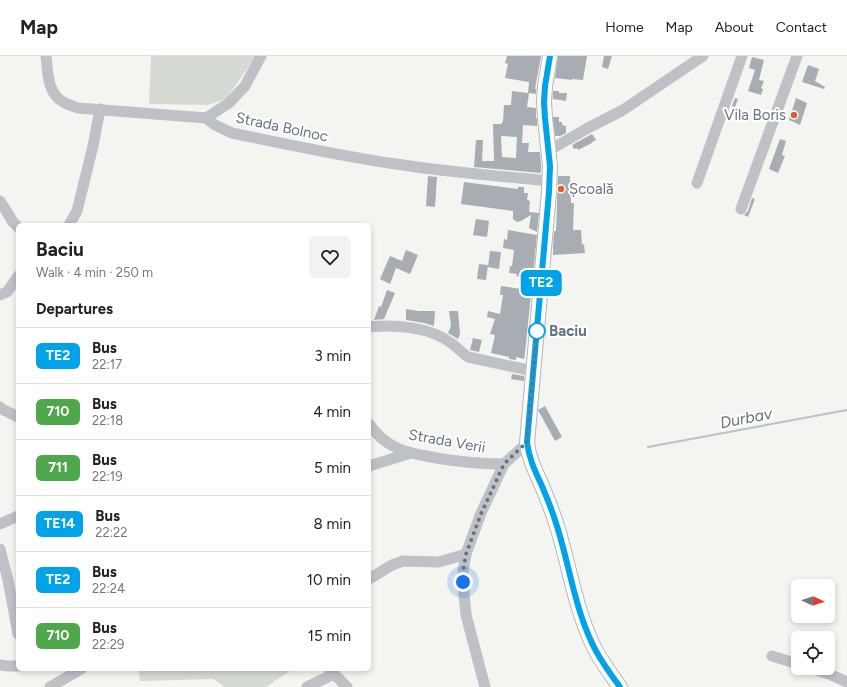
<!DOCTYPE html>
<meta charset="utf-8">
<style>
:root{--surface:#fff;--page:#f2f2f2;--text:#222;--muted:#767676;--line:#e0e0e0}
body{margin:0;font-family:Figtree,sans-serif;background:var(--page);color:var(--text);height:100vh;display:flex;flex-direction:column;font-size:15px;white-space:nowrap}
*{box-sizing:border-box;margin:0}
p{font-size:13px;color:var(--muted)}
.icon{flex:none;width:22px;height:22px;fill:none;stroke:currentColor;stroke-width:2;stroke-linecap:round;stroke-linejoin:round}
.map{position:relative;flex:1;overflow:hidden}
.sheet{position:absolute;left:16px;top:167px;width:355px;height:448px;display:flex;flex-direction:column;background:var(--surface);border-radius:6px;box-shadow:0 2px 6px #0003}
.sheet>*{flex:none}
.badge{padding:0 8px;border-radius:6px;font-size:14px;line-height:26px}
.needle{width:26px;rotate:94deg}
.controls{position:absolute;left:791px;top:523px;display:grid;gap:8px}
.controls a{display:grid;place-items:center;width:44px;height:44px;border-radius:6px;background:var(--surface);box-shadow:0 2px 6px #0003;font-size:20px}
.you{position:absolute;width:20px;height:20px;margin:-10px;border:3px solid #fff;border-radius:50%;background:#1a73e8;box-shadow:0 0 0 6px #1a73e833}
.map>.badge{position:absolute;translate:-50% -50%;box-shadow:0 0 0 2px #fff}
h2{padding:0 20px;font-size:15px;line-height:36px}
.round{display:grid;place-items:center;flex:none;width:42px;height:42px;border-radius:6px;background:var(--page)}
.headline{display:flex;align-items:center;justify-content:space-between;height:68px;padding:0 20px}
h1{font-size:19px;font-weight:700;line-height:30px}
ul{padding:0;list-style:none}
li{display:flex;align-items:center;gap:12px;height:56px;padding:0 20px;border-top:1px solid var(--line)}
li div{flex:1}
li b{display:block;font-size:15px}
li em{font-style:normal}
li .badge{min-width:44px;font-weight:700;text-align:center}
header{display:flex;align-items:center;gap:24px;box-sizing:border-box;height:56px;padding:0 20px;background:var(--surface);border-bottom:1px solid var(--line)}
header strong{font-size:19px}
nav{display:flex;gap:22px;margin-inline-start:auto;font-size:14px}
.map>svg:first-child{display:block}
.green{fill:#d5dbd3}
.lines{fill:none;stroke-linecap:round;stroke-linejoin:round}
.stream{stroke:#b8c2c7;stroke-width:2}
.building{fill:#a7adb3;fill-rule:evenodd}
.major-casing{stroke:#b3b7bb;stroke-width:16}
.minor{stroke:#bec1c5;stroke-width:11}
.major{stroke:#fff;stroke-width:14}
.line-casing{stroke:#fff;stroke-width:9}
.line{stroke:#00a3e8;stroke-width:6}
.walk{stroke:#657381;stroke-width:4;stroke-dasharray:0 7.2}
.poi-dot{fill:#d9612d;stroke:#fff;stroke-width:1.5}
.stop-dot{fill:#fff;stroke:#00a3e8;stroke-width:2}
.labels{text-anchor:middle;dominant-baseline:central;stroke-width:4;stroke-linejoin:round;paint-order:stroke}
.poi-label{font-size:15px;fill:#657381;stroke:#fff;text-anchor:end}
.street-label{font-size:15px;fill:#657381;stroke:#fff}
.stop-label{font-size:15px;font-weight:bold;fill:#657381;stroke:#fff;text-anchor:start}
.water-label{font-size:16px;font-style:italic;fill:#61747e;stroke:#fff}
</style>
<header>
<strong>Map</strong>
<nav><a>Home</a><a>Map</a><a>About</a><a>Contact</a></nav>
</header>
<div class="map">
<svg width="847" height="631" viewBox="0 0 847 631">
<rect width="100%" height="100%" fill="#f4f5f1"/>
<g class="green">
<path d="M 151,0 L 256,0 L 226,43 L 207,49 L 149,48 Z"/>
<path d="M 138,613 L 293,613 L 266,631 L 225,631 L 213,623 L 140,625 Z"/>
</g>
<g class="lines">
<path class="stream" d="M 648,391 L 847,354"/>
</g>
<g class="building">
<path d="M 507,0 L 541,0 L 535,33 L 536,33 L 536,38 L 529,37 L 527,51 L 536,52 L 536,62 L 537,63 L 537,70 L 523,69 L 522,87 L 529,87 L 528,96 L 540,96 L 541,110 L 541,115 L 540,117 L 474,111 L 476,84 L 483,84 L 482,105 L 494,105 L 493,68 L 502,68 L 502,66 L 503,66 L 504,49 L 511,49 L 512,35 L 528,37 L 529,26 L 505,22 L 508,8 L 505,7 ZM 501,80 L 517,81 L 516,102 L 502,101 Z"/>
<path d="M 558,0 L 587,0 L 583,24 L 572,23 L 572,24 L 555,22 Z"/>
<path d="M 604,0 L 612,0 L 608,13 L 602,11 Z"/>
<path d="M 752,1 L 764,4 L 759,24 L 764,25 L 761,32 L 763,33 L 761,39 L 748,35 L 755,14 L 749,12 Z"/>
<path d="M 808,9 L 819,13 L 815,25 L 825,31 L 824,33 L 802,26 Z"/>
<path d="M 553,35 L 559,35 L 559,37 L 567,37 L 566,45 L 553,43 Z"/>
<path d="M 735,42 L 738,43 L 735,51 L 732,50 Z"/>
<path d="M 796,42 L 807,47 L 800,69 L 789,64 Z"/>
<path d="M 553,61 L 559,61 L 559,66 L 562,66 L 562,69 L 566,70 L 566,77 L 560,80 L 555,80 Z"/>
<path d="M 592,78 L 596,84 L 592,86 L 592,87 L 578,94 L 577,92 L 574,93 L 572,89 Z"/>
<path d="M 780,83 L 786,85 L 782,99 L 785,100 L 778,117 L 769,113 Z"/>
<path d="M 428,120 L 437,121 L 435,151 L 426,150 Z"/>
<path d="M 558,120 L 570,120 L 571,147 L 574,147 L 573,174 L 581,174 L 582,189 L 584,188 L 585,197 L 553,199 L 553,190 L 554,175 L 556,175 Z"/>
<path d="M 464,126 L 518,133 L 518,131 L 524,131 L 524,137 L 528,137 L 527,144 L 530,145 L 529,156 L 539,157 L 537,176 L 529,172 L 531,159 L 521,165 L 517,166 L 513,163 L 513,155 L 461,148 Z"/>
<path d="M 752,142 L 755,143 L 748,161 L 744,159 L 748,155 Z"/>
<path d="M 476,163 L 489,165 L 487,181 L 473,179 Z"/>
<path d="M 508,174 L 537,179 L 525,297 L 524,303 L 516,301 L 516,304 L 509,303 L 509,301 L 491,297 L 495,279 L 490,278 L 495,263 L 487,261 L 488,255 L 500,258 L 503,239 L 500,239 L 501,230 L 521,233 L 522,221 L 516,220 L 517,218 L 509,217 L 510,210 L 512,210 L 514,194 L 503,192 L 504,183 L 507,184 Z"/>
<path d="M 406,194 L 418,199 L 410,218 L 396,212 L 390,228 L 380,223 L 390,200 L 402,205 Z"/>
<path d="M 490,195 L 501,196 L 499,213 L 488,211 Z"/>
<path d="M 479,208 L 488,209 L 486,224 L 477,223 Z"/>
<path d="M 387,234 L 395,237 L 384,263 L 374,264 L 379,250 L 381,251 Z"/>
<path d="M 406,253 L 418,255 L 435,255 L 434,270 L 424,267 L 406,264 Z"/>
<path d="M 449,255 L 458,255 L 460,278 L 458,283 L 448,277 L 451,270 Z"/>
<path d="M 473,282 L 482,284 L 479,296 L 470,294 Z"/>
<path d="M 512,318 L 524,320 L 524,325 L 511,323 Z"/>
<path d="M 545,350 L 562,381 L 555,385 L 538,354 Z"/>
</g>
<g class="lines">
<g class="major-casing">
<path id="major" d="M 550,0 L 545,30 L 544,46 L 545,62 L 550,110 L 549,136 L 527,387 C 529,403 535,414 542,430 C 547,442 552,454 556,467 C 569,507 574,548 592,587 C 599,603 610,617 620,631"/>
</g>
<g class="minor">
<path d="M 46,0 C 48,16 47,37 63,46 C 68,49 73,50 78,52 L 206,62 L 215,69 L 232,77 C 286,88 341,100 396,108 C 447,116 498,120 550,125"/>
<path d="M 206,62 L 229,47 L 245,30 L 261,0"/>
<path d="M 548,95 L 588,72 L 623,54 L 703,0"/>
<path d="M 697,127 L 742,0"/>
<path d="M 0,145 L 13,166 L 18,171"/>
<path d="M 741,153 L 797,0"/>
<path d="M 69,169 L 77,155 L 93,90 L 100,53"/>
<path d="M 0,239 L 7,236 L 18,220"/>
<path d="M 369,271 C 395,268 430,271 451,287 C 457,291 462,297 468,301 L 533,315"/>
<path d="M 0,351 L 2,353 L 18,361"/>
<path d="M 369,368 C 376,378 386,387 397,392 C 410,398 423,399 436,402 C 460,406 480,408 504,408"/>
<path d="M 369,410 L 411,397"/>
<path d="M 0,468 L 18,460"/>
<path d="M 0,493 L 8,524 L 18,578"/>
<path d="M 369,523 L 392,509 L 403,505 L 439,506 L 466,498"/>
<path d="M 772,600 L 798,608"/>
<path d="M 0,609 L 7,610 L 18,610"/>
<path d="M 810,612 L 829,618 L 847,626"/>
<path d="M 329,613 L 347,631"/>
<path d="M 50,631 L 81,613"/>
<path d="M 307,631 L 334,618"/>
<path d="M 485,631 L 466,559 L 464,537 L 463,515 L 466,498 L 481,457 L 504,408 L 527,387"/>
</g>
<use href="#major" class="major"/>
</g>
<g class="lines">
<g class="line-casing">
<path id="line" d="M 550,0 L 545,30 L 544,46 L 545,62 L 550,110 L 549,136 L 527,386 C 529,403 535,415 542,430 C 547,442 552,454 556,467 C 569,507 574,549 592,587 C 599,603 610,617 620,631"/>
</g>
<use href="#line" class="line"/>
<path class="walk" d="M 463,526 L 463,515 L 466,498 L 481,458 L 504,408 L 527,386 L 537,275"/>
</g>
<g class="poi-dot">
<circle cx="794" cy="59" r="4"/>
<circle cx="561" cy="133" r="4"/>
</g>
<circle class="stop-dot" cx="537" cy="275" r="8"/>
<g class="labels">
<g class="poi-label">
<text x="786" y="59">Vila Boris</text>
<text x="569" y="133" text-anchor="start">Școală</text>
</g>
<g class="street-label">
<text transform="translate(282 71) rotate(12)">Strada Bolnoc</text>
<text transform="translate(447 385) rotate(10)">Strada Verii</text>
</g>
<g class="stop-label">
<text x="549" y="275">Baciu</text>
</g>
<g class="water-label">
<text transform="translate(746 362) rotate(-11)">Durbav</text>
</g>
</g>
</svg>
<div class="controls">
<a><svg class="needle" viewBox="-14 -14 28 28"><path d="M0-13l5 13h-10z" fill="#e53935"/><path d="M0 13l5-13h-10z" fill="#767676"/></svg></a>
<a><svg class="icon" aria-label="locate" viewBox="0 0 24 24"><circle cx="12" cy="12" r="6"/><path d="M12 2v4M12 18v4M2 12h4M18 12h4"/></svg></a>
</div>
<div class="you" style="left:463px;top:526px"></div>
<b class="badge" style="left:541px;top:227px;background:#00a3e8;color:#fff">TE2</b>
<section class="sheet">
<div class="headline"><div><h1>Baciu</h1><p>Walk · 4 min · 250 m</p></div><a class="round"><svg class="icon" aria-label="heart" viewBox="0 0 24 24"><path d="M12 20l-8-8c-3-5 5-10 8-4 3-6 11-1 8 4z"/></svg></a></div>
<h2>Departures</h2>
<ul>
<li><span class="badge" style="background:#00a3e8;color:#fff">TE2</span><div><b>Bus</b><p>22:17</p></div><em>3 min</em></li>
<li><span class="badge" style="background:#4ea74b;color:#fff">710</span><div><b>Bus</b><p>22:18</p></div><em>4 min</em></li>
<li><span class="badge" style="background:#4ea74b;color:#fff">711</span><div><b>Bus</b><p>22:19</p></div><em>5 min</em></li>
<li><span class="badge" style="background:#00a3e8;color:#fff">TE14</span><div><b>Bus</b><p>22:22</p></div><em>8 min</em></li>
<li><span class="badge" style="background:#00a3e8;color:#fff">TE2</span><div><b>Bus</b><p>22:24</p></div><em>10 min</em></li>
<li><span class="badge" style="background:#4ea74b;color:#fff">710</span><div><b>Bus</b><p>22:29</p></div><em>15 min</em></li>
</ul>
</section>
</div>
